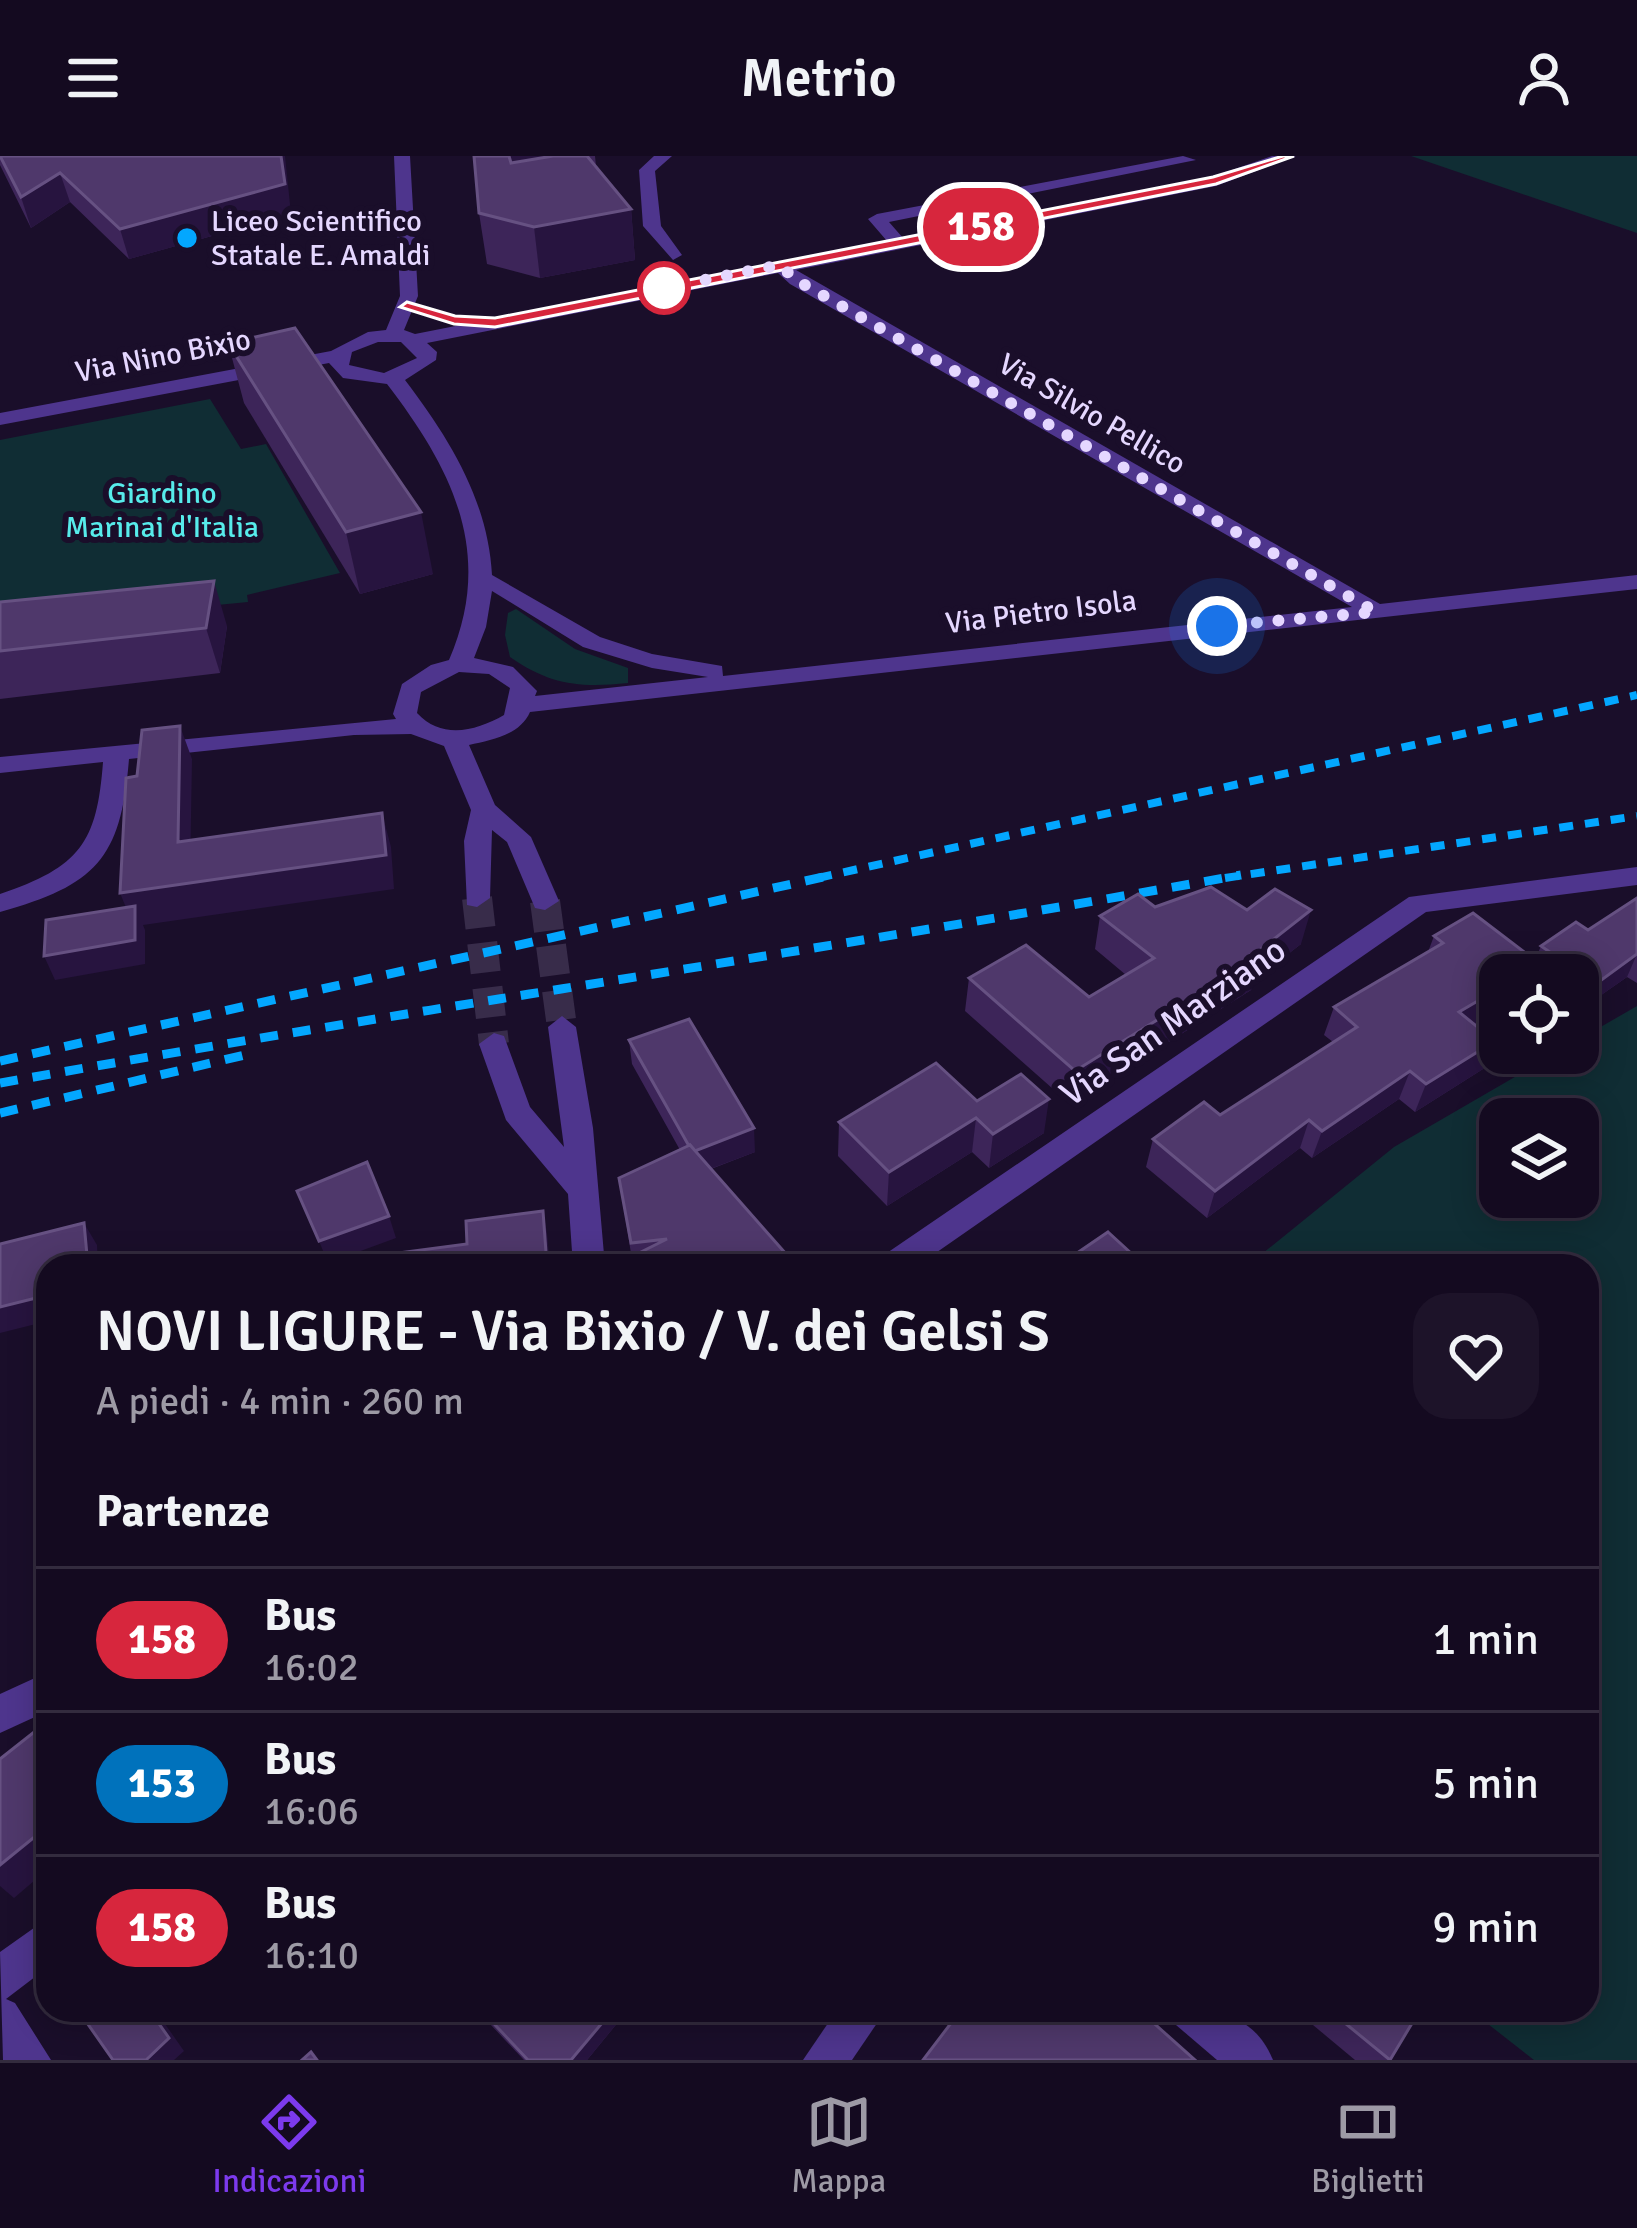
<!DOCTYPE html>
<html lang="it">
<meta charset="utf-8">
<style>
:root{--surface:#140a20;--page:#1d1329;--text:#f1f3f6;--muted:#9d9aa5;--line:#332b3e;--accent:#7c3aed}
body{margin:0;font-family:Signika,sans-serif;background:var(--page);color:var(--text);height:100vh;display:flex;flex-direction:column;font-size:45px;white-space:nowrap}
*{box-sizing:border-box;margin:0}
p{font-size:39px;color:var(--muted)}
.icon{flex:none;width:66px;height:66px;fill:none;stroke:currentColor;stroke-width:2;stroke-linecap:round;stroke-linejoin:round}
.map{position:relative;flex:1;overflow:hidden}
.details{position:absolute;left:36px;top:1098px;width:1563px;height:768px;display:flex;flex-direction:column;background:var(--surface);border-radius:36px;box-shadow:0 6px 30px #0003,0 0 0 3px var(--line)}
.details>*{flex:none}
.badge{padding:0 24px;border-radius:39px;font-size:42px;line-height:78px}
.buttons{position:absolute;left:1479px;top:798px;display:grid;gap:24px}
.buttons a{display:grid;place-items:center;width:120px;height:120px;border-radius:24px;background:var(--surface);box-shadow:0 6px 30px #0003,0 0 0 3px var(--line);font-size:60px}
.you{position:absolute;width:60px;height:60px;margin:-30px;border:9px solid #fff;border-radius:50%;background:#1a73e8;box-shadow:0 0 0 18px #1a73e833}
.map>.badge{position:absolute;translate:-50% -50%;box-shadow:0 0 0 6px #fff}
h2{padding:0 60px;font-size:45px;line-height:108px}
.round{display:grid;place-items:center;flex:none;width:126px;height:126px;border-radius:36px;background:var(--page)}
.headline{display:flex;align-items:center;justify-content:space-between;height:204px;padding:0 60px}
h1{font-size:57px;font-weight:600;line-height:90px}
ul{padding:0;list-style:none}
li{display:flex;align-items:center;gap:36px;height:144px;padding:0 60px;border-top:3px solid var(--line)}
li div{flex:1}
li b{display:block;font-size:45px}
li em{font-style:normal}
li .badge{min-width:132px;font-weight:700;text-align:center}
header{display:flex;justify-content:space-between;align-items:center;height:156px;padding:0 60px;background:var(--surface);font-size:54px;font-weight:600}
.tab-bar{display:flex;justify-content:space-around;align-items:center;height:168px;border-top:3px solid var(--line);background:var(--surface);font-size:33px;color:var(--muted)}
.tab-bar a{display:grid;justify-items:center;gap:6px}
.tab-bar .active{color:var(--accent)}
.map>svg:first-child{display:block}
.green{fill:#102d34;fill-rule:evenodd}
.lines{fill:none;stroke-linecap:round;stroke-linejoin:round}
.minor-tunnel{stroke:#382c4a;stroke-width:30;stroke-dasharray:30 15;stroke-linecap:butt}
.minor{fill:#4e358d;fill-rule:evenodd}
.rail-far1{stroke:#03a7ff;stroke-width:8;stroke-dasharray:14 12;stroke-linecap:butt}
.rail{stroke:#03a7ff;stroke-width:9;stroke-dasharray:18 15;stroke-linecap:butt}
.wall{fill:#3d2559}
.shaded-wall{fill:#27143f}
.building{fill:#4f386b;stroke:#665182;stroke-width:3}
.line{fill:#d7263d;stroke:#fff;stroke-width:3}
.walk{stroke:#e5d7ff;stroke-width:12;stroke-dasharray:0 21.6}
.poi-dot{fill:#03a7ff;stroke:#1a0e2a;stroke-width:4.5}
.stop-dot{fill:#fff;stroke:#d7263d;stroke-width:6}
.labels{text-anchor:middle;dominant-baseline:central;stroke-width:12;stroke-linejoin:round;paint-order:stroke}
.far-poi-label{font-size:30px;fill:#e5d7ff;stroke:#1a0e2a;text-anchor:start}
.far-street-label{font-size:30px;fill:#e5d7ff;stroke:#1a0e2a}
.far-park-label{font-size:30px;fill:#57ebeb;stroke:#1a0e2a}
.street-label{font-size:36px;fill:#e5d7ff;stroke:#1a0e2a}
</style>
<header><svg class="icon" aria-label="menu" viewBox="0 0 24 24"><path d="M4 6h16M4 12h16M4 18h16"/></svg>Metrio<svg class="icon" aria-label="person" viewBox="0 0 24 24"><circle cx="12" cy="8" r="4"/><path d="M4 21q1-7 8-7t8 7"/></svg></header>
<div class="map">
<svg width="1637" height="1904" viewBox="0 0 1637 1904">
<rect width="100%" height="100%" fill="#1a0e2a"/>
<g class="green">
<path d="M 1411,0 L 1637,0 L 1637,77 Z"/>
<path d="M 210,243 L 241,293 L 266,288 L 340,417 L 247,439 L 248,446 L 0,470 L 0,284 Z"/>
<path d="M 516,453 L 575,493 L 628,512 L 628,527 C 580,532 550,529 510,501 L 505,479 L 508,457 Z"/>
<path d="M 1637,850 L 1637,1904 L 1534,1904 L 1470,1854 L 1587,1854 L 1587,1110 L 1247,1110 L 1394,991 L 1556,897 L 1578,897 L 1578,884 ZM 1500,963 L 1578,963 L 1578,1041 L 1500,1041 Z"/>
</g>
<g class="lines">
<g class="minor-tunnel">
<path d="M 477,742 L 494,888"/>
<path d="M 545,745 L 562,871"/>
</g>
<g class="minor">
<path d="M 394,0 L 410,0 L 418,140 L 404,174 L 415,178 L 887,85 L 868,63 L 877,58 L 1183,0 L 1196,4 L 889,66 L 903,82 L 1212,21 L 1272,0 L 1296,0 L 1216,30 L 796,114 L 1380,448 L 1637,419 L 1637,433 L 530,556 C 520,579 492,584 469,589 L 495,649 L 531,681 L 559,745 L 545,754 L 535,752 L 507,686 L 492,674 L 490,742 L 477,751 L 467,749 L 464,685 L 471,654 L 444,590 L 411,578 L 354,579 L 129,603 C 121,702 97,729 0,756 L 0,738 C 80,711 97,687 103,606 L 0,617 L 0,601 L 396,563 L 393,558 L 402,528 L 431,509 L 449,504 C 495,398 453,314 387,228 L 343,222 L 329,207 L 0,269 L 0,257 L 331,195 L 368,176 L 386,174 L 400,140 ZM 778,117 L 790,128 L 1352,451 L 723,520 L 722,510 L 652,498 L 600,481 L 492,419 C 488,344 449,282 405,224 L 436,204 L 437,196 L 427,187 ZM 378,186 L 401,186 L 417,202 L 384,217 L 349,209 L 352,196 ZM 492,435 L 583,491 L 652,512 L 708,521 L 535,540 L 537,535 L 513,511 L 474,502 L 486,471 ZM 459,516 L 489,518 L 510,532 L 504,559 C 476,575 442,584 417,557 L 421,536 Z"/>
<path d="M 654,0 L 672,0 L 655,15 L 661,70 L 682,99 L 673,104 L 643,70 L 639,14 Z"/>
<path d="M 1637,711 L 1637,729 L 1426,756 L 917,1110 L 876,1110 L 881,1101 L 1409,741 Z"/>
<path d="M 562,860 L 576,871 L 593,972 L 605,1110 L 573,1110 L 568,1038 L 506,964 L 479,888 L 494,877 L 504,880 L 530,951 L 564,991 L 548,871 Z"/>
<path d="M 48,1516 L 48,1555 L 0,1577 L 0,1538 Z"/>
<path d="M 48,1762 L 48,1811 L 6,1843 L 15,1847 L 51,1904 L 3,1904 L 0,1796 Z"/>
<path d="M 837,1854 L 886,1854 L 852,1904 L 803,1904 Z"/>
<path d="M 1169,1854 C 1215,1854 1253,1856 1273,1904 L 1217,1904 L 1176,1869 Z"/>
</g>
<g class="rail-far1">
<path d="M 818,722 L 1637,539"/>
<path d="M 1225,722 L 1637,660"/>
</g>
<g class="rail">
<path d="M 0,905 L 832,719"/>
<path d="M 0,927 C 413,853 828,794 1241,719"/>
<path d="M 0,957 L 249,898"/>
</g>
</g>
<g class="wall">
<path d="M 0,0 L 291,58 L 129,103 L 70,46 L 31,72 L 0,9 Z"/>
<path d="M 474,0 L 595,0 L 596,10 L 631,53 L 635,104 L 540,122 L 487,108 L 479,57 Z"/>
<path d="M 228,187 L 433,418 L 360,438 L 244,247 Z"/>
<path d="M 0,446 L 227,470 L 220,517 L 0,543 Z"/>
<path d="M 1637,742 L 1637,827 L 1627,821 L 1584,851 L 1578,847 L 1578,819 L 1500,819 L 1500,853 L 1474,868 L 1495,885 L 1483,913 L 1415,956 L 1399,943 L 1312,1002 L 1300,992 L 1207,1062 L 1146,1011 L 1153,983 L 1220,959 L 1333,886 L 1324,879 L 1334,851 L 1428,796 L 1434,780 L 1535,804 L 1541,790 L 1588,774 Z"/>
<path d="M 1155,751 L 1301,788 L 1253,825 L 1251,834 L 1070,948 L 965,855 L 969,822 L 1089,841 L 1126,819 L 1095,793 L 1100,760 Z"/>
<path d="M 629,884 L 755,996 L 711,1013 L 786,1098 L 786,1110 L 633,1110 L 619,1022 L 680,994 L 632,908 Z"/>
<path d="M 977,945 L 1044,977 L 989,1012 L 972,996 L 887,1050 L 838,1000 L 839,966 Z"/>
<path d="M 483,1854 L 628,1854 L 587,1904 L 524,1904 L 490,1868 L 482,1855 Z"/>
<path d="M 1295,1854 L 1420,1854 L 1390,1904 L 1355,1904 Z"/>
</g>
<g class="shaded-wall">
<path d="M 281,0 L 285,0 L 291,58 L 129,103 L 120,73 Z"/>
<path d="M 507,0 L 564,0 L 512,38 Z"/>
<path d="M 60,17 L 70,46 L 31,72 L 21,41 Z"/>
<path d="M 631,53 L 635,104 L 540,122 L 534,71 Z"/>
<path d="M 421,356 L 433,418 L 360,438 L 346,376 Z"/>
<path d="M 214,425 L 227,470 L 220,517 L 206,472 Z"/>
<path d="M 180,570 L 192,603 L 190,719 L 178,686 Z"/>
<path d="M 382,657 L 391,691 L 394,733 L 143,769 L 145,774 L 145,808 L 55,824 L 44,800 L 134,771 L 120,737 Z"/>
<path d="M 1311,754 L 1301,788 L 1253,825 L 1251,834 L 1070,948 L 1075,915 L 1256,797 Z"/>
<path d="M 1637,798 L 1627,821 L 1584,851 L 1596,828 Z"/>
<path d="M 1540,808 L 1535,819 L 1522,819 Z"/>
<path d="M 1500,832 L 1500,853 L 1447,885 L 1459,856 Z"/>
<path d="M 1495,885 L 1483,913 L 1415,956 L 1426,928 Z"/>
<path d="M 1410,915 L 1399,943 L 1312,1002 L 1322,975 Z"/>
<path d="M 1049,943 L 1044,977 L 989,1012 L 993,978 Z"/>
<path d="M 976,962 L 972,996 L 887,1050 L 889,1016 Z"/>
<path d="M 1309,964 L 1300,992 L 1207,1062 L 1215,1035 Z"/>
<path d="M 754,972 L 755,996 L 694,1019 L 692,996 Z"/>
<path d="M 543,1055 L 547,1077 L 550,1110 L 547,1110 Z"/>
<path d="M 389,1060 L 396,1082 L 328,1107 L 319,1085 Z"/>
<path d="M 84,1067 L 97,1089 L 98,1110 L 88,1110 Z"/>
<path d="M 786,1098 L 786,1110 L 766,1110 Z"/>
<path d="M 48,1139 L 48,1165 L 0,1177 L 0,1151 Z"/>
<path d="M 48,1670 L 48,1713 L 14,1742 L 0,1730 L 0,1709 Z"/>
<path d="M 151,1854 L 180,1854 L 165,1868 L 184,1895 L 174,1904 L 146,1904 Z"/>
<path d="M 613,1854 L 628,1854 L 587,1904 L 571,1904 Z"/>
</g>
<g class="building">
<path d="M 0,0 L 281,0 L 285,28 L 120,73 L 60,17 L 21,41 Z"/>
<path d="M 474,0 L 509,0 L 511,7 L 553,0 L 587,0 L 631,53 L 534,71 L 479,57 Z"/>
<path d="M 295,172 L 421,356 L 346,376 L 228,187 Z"/>
<path d="M 214,425 L 206,472 L 0,495 L 0,446 Z"/>
<path d="M 180,570 L 178,686 L 382,657 L 386,699 L 120,737 L 126,622 L 137,620 L 142,574 Z"/>
<path d="M 1211,731 L 1247,754 L 1275,733 L 1311,754 L 1256,797 L 1260,800 L 1075,915 L 969,822 L 1026,789 L 1089,841 L 1154,802 L 1100,760 L 1138,738 L 1155,751 Z"/>
<path d="M 1637,742 L 1637,798 L 1596,828 L 1541,790 L 1576,766 L 1588,774 Z"/>
<path d="M 135,750 L 135,784 L 44,800 L 46,764 Z"/>
<path d="M 1473,757 L 1540,808 L 1522,819 L 1500,819 L 1500,832 L 1459,856 L 1495,885 L 1426,928 L 1410,915 L 1322,975 L 1309,964 L 1215,1035 L 1153,983 L 1204,946 L 1220,959 L 1357,871 L 1334,851 L 1443,787 L 1434,780 Z"/>
<path d="M 689,863 L 754,972 L 695,995 L 690,989 L 689,990 L 629,884 Z"/>
<path d="M 936,907 L 977,945 L 1021,918 L 1049,943 L 993,978 L 976,962 L 889,1016 L 839,966 Z"/>
<path d="M 690,989 L 786,1098 L 766,1110 L 635,1110 L 633,1100 L 667,1083 L 631,1087 L 619,1022 Z"/>
<path d="M 367,1006 L 389,1060 L 319,1085 L 297,1035 Z"/>
<path d="M 543,1055 L 547,1110 L 398,1110 L 398,1097 L 467,1088 L 466,1065 Z"/>
<path d="M 84,1067 L 88,1110 L 48,1110 L 48,1139 L 0,1151 L 0,1088 Z"/>
<path d="M 1108,1076 L 1145,1110 L 1058,1110 Z"/>
<path d="M 48,1565 L 48,1670 L 0,1709 L 0,1603 Z"/>
<path d="M 78,1854 L 151,1854 L 150,1855 L 169,1882 L 146,1904 L 113,1904 Z"/>
<path d="M 483,1854 L 613,1854 L 571,1904 L 528,1904 L 482,1855 Z"/>
<path d="M 961,1854 L 1139,1854 L 1195,1904 L 923,1904 Z"/>
<path d="M 1329,1854 L 1420,1854 L 1390,1904 Z"/>
<path d="M 311,1896 L 317,1904 L 302,1904 Z"/>
</g>
<path class="line" d="M 1283,0 L 1294,0 L 1216,28 L 495,171 L 454,168 L 400,151 L 407,146 L 455,160 L 495,162 L 1213,21 Z"/>
<g class="lines">
<path class="walk" d="M 664,132 L 653,134 L 780,109 L 796,124 L 1376,456 L 1217,470"/>
</g>
<circle class="poi-dot" cx="187" cy="82" r="12"/>
<circle class="stop-dot" cx="664" cy="132" r="24"/>
<g class="labels">
<g class="far-poi-label">
<text x="211" y="65">Liceo Scientifico<tspan x="211" dy="34">Statale E. Amaldi</tspan></text>
</g>
<g class="far-street-label">
<text transform="translate(163 200) rotate(-11)">Via Nino Bixio</text>
<text transform="translate(1092 258) rotate(30)">Via Silvio Pellico</text>
<text transform="translate(1041 456) rotate(-7)">Via Pietro Isola</text>
</g>
<g class="far-park-label">
<text x="162" y="337">Giardino<tspan x="162" dy="34">Marinai d'Italia</tspan></text>
</g>
<g class="street-label">
<text transform="translate(1173 866) rotate(-35)">Via San Marziano</text>
</g>
</g>
</svg>
<div class="buttons">
<a><svg class="icon" aria-label="locate" viewBox="0 0 24 24"><circle cx="12" cy="12" r="6"/><path d="M12 2v4M12 18v4M2 12h4M18 12h4"/></svg></a>
<a><svg class="icon" aria-label="layers" viewBox="0 0 24 24"><path d="M12 4l9 5-9 5-9-5zM3 14l9 5 9-5"/></svg></a>
</div>
<div class="you" style="left:1217px;top:470px"></div>
<b class="badge" style="left:981px;top:71px;background:#d7263d;color:#fff">158</b>
<section class="details">
<div class="headline"><div><h1>NOVI LIGURE - Via Bixio / V. dei Gelsi S</h1><p>A piedi · 4 min · 260 m</p></div><a class="round"><svg class="icon" aria-label="heart" viewBox="0 0 24 24"><path d="M12 20l-8-8c-3-5 5-10 8-4 3-6 11-1 8 4z"/></svg></a></div>
<h2>Partenze</h2>
<ul>
<li><span class="badge" style="background:#d7263d;color:#fff">158</span><div><b>Bus</b><p>16:02</p></div><em>1 min</em></li>
<li><span class="badge" style="background:#0072bc;color:#fff">153</span><div><b>Bus</b><p>16:06</p></div><em>5 min</em></li>
<li><span class="badge" style="background:#d7263d;color:#fff">158</span><div><b>Bus</b><p>16:10</p></div><em>9 min</em></li>
</ul>
</section>
</div>
<nav class="tab-bar">
<a class="active"><svg class="icon" aria-label="directions" viewBox="0 0 24 24"><path d="M12 3l9 9-9 9-9-9zM9 14v-3h6M13 9l2 2-2 2"/></svg>Indicazioni</a>
<a><svg class="icon" aria-label="map" viewBox="0 0 24 24"><path d="M3 6l6-2 6 2 6-2v14l-6 2-6-2-6 2zM9 4v14M15 6v14"/></svg>Mappa</a>
<a><svg class="icon" aria-label="tickets" viewBox="0 0 24 24"><path d="M3 7h18v10H3zM15 7v10"/></svg>Biglietti</a>
</nav>
